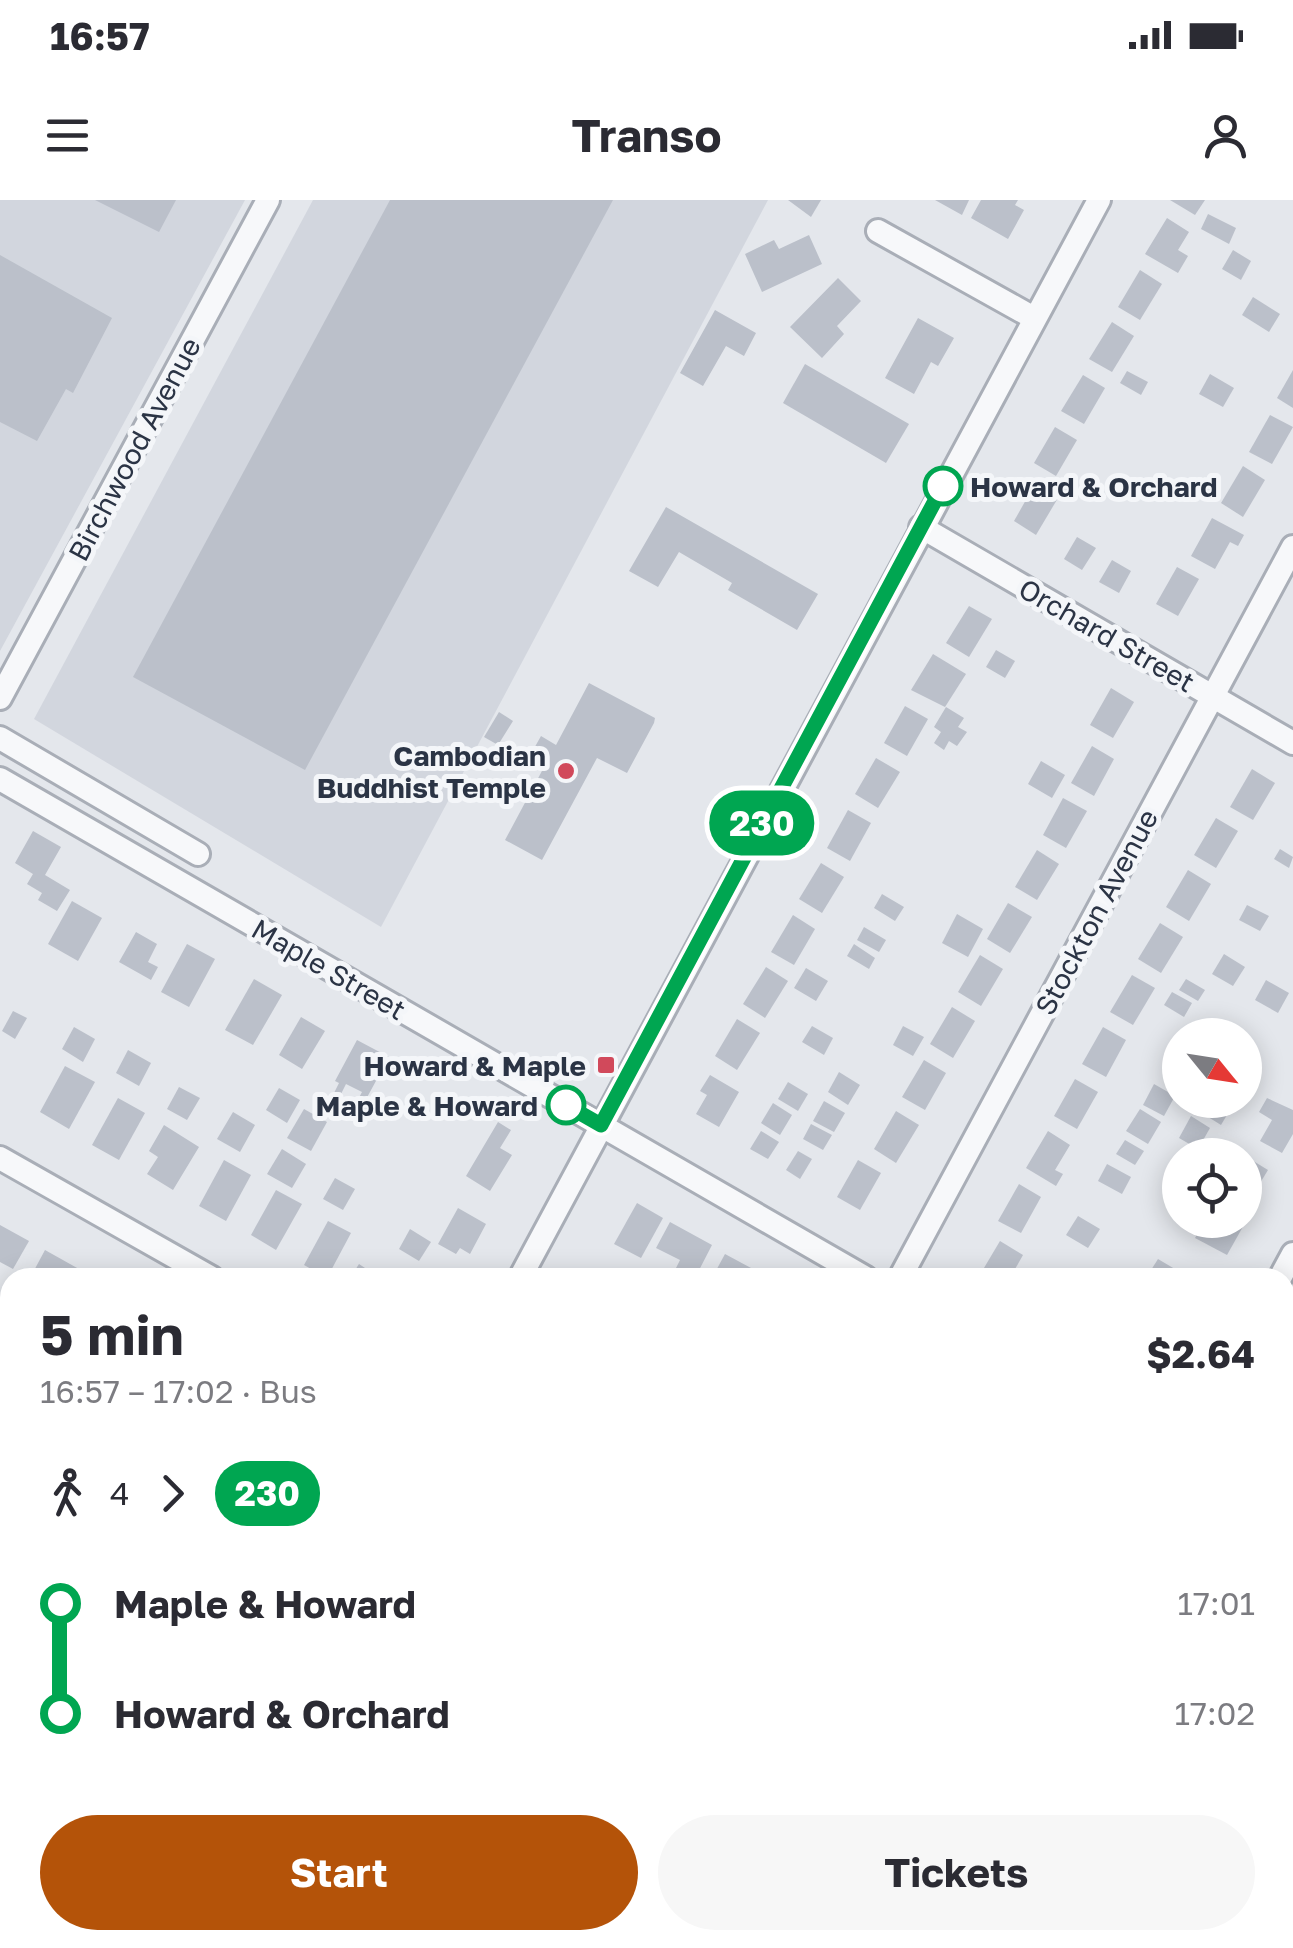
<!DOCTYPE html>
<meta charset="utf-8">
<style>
:root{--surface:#fff;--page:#f7f7f7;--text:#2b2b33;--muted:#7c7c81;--accent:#b45309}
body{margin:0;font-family:"Golos Text",sans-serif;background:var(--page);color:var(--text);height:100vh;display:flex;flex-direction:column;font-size:38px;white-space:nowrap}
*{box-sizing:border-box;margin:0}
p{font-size:32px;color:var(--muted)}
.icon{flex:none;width:55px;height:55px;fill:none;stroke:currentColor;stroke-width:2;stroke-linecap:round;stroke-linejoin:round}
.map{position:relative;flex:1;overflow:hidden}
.drawer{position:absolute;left:0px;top:1068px;width:1295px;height:682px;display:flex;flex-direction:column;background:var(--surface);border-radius:30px 30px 0 0;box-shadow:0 5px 25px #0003}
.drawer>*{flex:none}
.badge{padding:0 20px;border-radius:32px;font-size:35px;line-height:65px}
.needle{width:65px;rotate:120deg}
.fabs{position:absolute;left:1162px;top:818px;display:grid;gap:20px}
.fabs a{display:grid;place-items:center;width:100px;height:100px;border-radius:50%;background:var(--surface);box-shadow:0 5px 25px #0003;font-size:50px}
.map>.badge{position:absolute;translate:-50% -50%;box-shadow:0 0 0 5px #fff}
.legs{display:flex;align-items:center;gap:15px;height:110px;padding:0 40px;font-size:32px}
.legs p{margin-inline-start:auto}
.overview{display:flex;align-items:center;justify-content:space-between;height:170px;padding:0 40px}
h1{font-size:55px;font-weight:700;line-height:75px}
.cta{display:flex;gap:20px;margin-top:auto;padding:20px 40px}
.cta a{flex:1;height:115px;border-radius:60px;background:var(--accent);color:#fff;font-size:40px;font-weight:700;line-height:115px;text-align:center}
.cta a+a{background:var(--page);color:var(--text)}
ul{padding:0 40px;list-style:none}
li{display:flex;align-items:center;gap:35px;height:110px;font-size:38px}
li i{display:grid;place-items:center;width:15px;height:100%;margin:0 12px;background:currentColor}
li i::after{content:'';width:25px;height:25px;margin:-12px;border:8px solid;border-radius:50%;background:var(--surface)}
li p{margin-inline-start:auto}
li:first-child i{background:linear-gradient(#0000 50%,currentColor 0)}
li:last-child i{background:linear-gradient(currentColor 50%,#0000 0)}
.status{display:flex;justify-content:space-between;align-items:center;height:70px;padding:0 50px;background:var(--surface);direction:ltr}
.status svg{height:28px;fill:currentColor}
header{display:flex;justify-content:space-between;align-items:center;height:130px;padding:0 40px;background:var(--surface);font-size:45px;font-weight:700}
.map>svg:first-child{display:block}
.built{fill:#d2d6de}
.building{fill:#bbc0ca}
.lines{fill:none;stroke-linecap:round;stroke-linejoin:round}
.minor-casing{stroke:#a9aeb7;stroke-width:28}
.minor{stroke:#f7f8fa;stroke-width:22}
.line-1-casing{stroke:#fff;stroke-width:22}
.line-1{stroke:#00a651;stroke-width:15}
.stop-1-dot{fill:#fff;stroke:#00a651;stroke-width:5}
.poi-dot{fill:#d1495b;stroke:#f4f6f9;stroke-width:4}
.labels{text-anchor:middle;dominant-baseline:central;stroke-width:10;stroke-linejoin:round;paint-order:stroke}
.street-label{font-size:28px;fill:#2b3445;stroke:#f4f6f9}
.stop-label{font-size:28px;font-weight:bold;fill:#2b3445;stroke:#f4f6f9;text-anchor:start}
.poi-label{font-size:28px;font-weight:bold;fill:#2b3445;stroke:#f4f6f9;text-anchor:end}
</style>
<div class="status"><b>16:57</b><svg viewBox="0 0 49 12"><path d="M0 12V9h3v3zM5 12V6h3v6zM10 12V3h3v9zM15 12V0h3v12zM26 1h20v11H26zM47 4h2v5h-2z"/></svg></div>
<header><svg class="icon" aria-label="menu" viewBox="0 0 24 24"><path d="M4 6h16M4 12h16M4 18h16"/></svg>Transo<svg class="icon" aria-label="person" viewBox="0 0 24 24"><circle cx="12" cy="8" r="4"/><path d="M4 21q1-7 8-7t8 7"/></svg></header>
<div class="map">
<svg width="1293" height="1748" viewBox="0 0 1293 1748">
<rect width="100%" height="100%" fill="#e4e7ec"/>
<g class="built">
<path d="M 0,0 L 245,0 L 0,451 Z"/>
<path d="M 313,0 L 768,0 L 381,727 L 34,519 Z"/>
</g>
<g class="building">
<path d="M 95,0 L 176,0 L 159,32 Z"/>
<path d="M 390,0 L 613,0 L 305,570 L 133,477 Z"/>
<path d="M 788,0 L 821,0 L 811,17 Z"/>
<path d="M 935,0 L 969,0 L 962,15 Z"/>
<path d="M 981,0 L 1018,0 L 1015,5 L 1024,10 L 1008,39 L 971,18 Z"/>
<path d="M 1170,0 L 1205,0 L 1195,15 Z"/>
<path d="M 1208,14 L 1236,28 L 1229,44 L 1201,29 Z"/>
<path d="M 1167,18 L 1189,32 L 1178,50 L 1188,56 L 1178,73 L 1145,54 Z"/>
<path d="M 809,35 L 822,64 L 762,92 L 745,54 L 774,40 L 779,49 Z"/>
<path d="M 1233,50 L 1251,61 L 1241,80 L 1222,69 Z"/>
<path d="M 0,55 L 112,118 L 73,193 L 66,189 L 37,241 L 0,222 Z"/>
<path d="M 1140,70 L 1162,84 L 1140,120 L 1118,107 Z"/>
<path d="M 838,78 L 861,101 L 837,126 L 844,134 L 822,158 L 790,127 Z"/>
<path d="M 1253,97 L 1280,114 L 1269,132 L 1242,115 Z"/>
<path d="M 715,110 L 756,133 L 744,156 L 726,146 L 703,186 L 680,173 Z"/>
<path d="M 918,118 L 954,138 L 938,166 L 931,162 L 914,194 L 885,178 Z"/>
<path d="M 1112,122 L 1134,136 L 1112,172 L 1089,159 Z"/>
<path d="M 805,164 L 909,224 L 886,263 L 783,203 Z"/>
<path d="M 1293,170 L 1293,208 L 1277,198 Z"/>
<path d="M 1127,171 L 1148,182 L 1141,195 L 1120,183 Z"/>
<path d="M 1210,174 L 1234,188 L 1223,207 L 1199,194 Z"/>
<path d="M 1083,175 L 1105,188 L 1084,224 L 1061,211 Z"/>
<path d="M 1270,215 L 1293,227 L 1272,264 L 1249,252 Z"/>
<path d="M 1055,227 L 1077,240 L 1056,276 L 1034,263 Z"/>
<path d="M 1243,266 L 1265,280 L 1243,317 L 1221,303 Z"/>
<path d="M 1035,284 L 1058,298 L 1036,335 L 1014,321 Z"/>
<path d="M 666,307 L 818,394 L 797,430 L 728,390 L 732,383 L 679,352 L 658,387 L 629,371 Z"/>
<path d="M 1212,318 L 1244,335 L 1238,346 L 1230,342 L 1215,369 L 1191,356 Z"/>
<path d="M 1077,337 L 1096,348 L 1082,370 L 1064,359 Z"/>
<path d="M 1112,360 L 1131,371 L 1119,393 L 1099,382 Z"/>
<path d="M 1177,367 L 1199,379 L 1178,416 L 1156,404 Z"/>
<path d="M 969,406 L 992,419 L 969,457 L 946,443 Z"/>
<path d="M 996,450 L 1015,461 L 1005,478 L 986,467 Z"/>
<path d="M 933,454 L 966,474 L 945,507 L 911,490 Z"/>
<path d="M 589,483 L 655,518 L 654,523 L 627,573 L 597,558 L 542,660 L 505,640 L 543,569 L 527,561 L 541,536 L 556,545 Z"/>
<path d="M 1111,488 L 1134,502 L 1113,538 L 1090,525 Z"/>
<path d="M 905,506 L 928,519 L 907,556 L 884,543 Z"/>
<path d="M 946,507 L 964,518 L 958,527 L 967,532 L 957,546 L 949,541 L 944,550 L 934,543 L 941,532 L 934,527 Z"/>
<path d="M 499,512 L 513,521 L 498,545 L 484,537 Z"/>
<path d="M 1092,546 L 1114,559 L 1094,596 L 1071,583 Z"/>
<path d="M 876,558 L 900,572 L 878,608 L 855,594 Z"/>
<path d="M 1041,561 L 1065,575 L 1052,598 L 1028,584 Z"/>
<path d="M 1252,569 L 1275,583 L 1253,620 L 1230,607 Z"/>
<path d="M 1063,598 L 1087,611 L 1066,648 L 1043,635 Z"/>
<path d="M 848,610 L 871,623 L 850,661 L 827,648 Z"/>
<path d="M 1216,618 L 1238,631 L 1216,668 L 1194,655 Z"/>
<path d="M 33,631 L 61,647 L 45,675 L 70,690 L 57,711 L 38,700 L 42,693 L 27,684 L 33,674 L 15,663 Z"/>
<path d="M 1280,649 L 1293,657 L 1289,668 L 1274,659 Z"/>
<path d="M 1037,650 L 1059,664 L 1037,700 L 1015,687 Z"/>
<path d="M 821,663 L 844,677 L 822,713 L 799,699 Z"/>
<path d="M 1188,670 L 1211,684 L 1189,721 L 1166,707 Z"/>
<path d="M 882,694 L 904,707 L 895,721 L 874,708 Z"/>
<path d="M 72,701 L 102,718 L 78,761 L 48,744 Z"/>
<path d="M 1008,703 L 1032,717 L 1010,753 L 987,739 Z"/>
<path d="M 1247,705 L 1269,716 L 1260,731 L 1239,720 Z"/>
<path d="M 957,714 L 983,729 L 968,757 L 942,743 Z"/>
<path d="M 793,715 L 815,729 L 794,765 L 771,752 Z"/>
<path d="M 1160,723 L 1183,737 L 1161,773 L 1138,759 Z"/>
<path d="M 864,727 L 886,740 L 879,752 L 857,740 Z"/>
<path d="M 136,732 L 157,744 L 148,762 L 158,767 L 151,780 L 119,762 Z"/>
<path d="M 187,744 L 215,759 L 189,807 L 161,792 Z"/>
<path d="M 854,744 L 875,758 L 869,769 L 847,756 Z"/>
<path d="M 1224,754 L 1245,767 L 1233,786 L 1212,774 Z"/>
<path d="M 980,755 L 1003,769 L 981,806 L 958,792 Z"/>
<path d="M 766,767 L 788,781 L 765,818 L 743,804 Z"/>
<path d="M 806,768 L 828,781 L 816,801 L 794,788 Z"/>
<path d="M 1132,775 L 1155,788 L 1133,825 L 1110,812 Z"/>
<path d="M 254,779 L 282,795 L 253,845 L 225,830 Z"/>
<path d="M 1186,779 L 1205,790 L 1198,801 L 1179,790 Z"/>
<path d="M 1266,780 L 1289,793 L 1278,813 L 1255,800 Z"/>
<path d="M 1172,792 L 1192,803 L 1184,817 L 1164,805 Z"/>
<path d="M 952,807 L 975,821 L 953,858 L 930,844 Z"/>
<path d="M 13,811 L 27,818 L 15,839 L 2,831 Z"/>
<path d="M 301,817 L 325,831 L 302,869 L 279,855 Z"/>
<path d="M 737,819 L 760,833 L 737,870 L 715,856 Z"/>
<path d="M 812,826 L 833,838 L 824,855 L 802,842 Z"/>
<path d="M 903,826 L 924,837 L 913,856 L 893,845 Z"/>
<path d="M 74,827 L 95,839 L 83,862 L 62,849 Z"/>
<path d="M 1103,827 L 1126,840 L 1106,877 L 1082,864 Z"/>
<path d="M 357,840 L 389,857 L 358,914 L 352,911 L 362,892 L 346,884 L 337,902 L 331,899 L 339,883 L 335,881 Z"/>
<path d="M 128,850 L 151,863 L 139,886 L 116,873 Z"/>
<path d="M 924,860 L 946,873 L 925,910 L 902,897 Z"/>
<path d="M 65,866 L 95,882 L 69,929 L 40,912 Z"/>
<path d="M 839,872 L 860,885 L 848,905 L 828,892 Z"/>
<path d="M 710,875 L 739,892 L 719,927 L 696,914 L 707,895 L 700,891 Z"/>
<path d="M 1075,879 L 1098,892 L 1077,929 L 1054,916 Z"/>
<path d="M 788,882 L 808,894 L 798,911 L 778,899 Z"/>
<path d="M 1154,884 L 1175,896 L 1164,916 L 1143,905 Z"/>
<path d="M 179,887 L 200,898 L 187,920 L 167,909 Z"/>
<path d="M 279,888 L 300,900 L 287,923 L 266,910 Z"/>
<path d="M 118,898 L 145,913 L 119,960 L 92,945 Z"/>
<path d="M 1267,898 L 1293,910 L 1293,934 L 1282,953 L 1260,941 L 1272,920 L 1259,912 Z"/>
<path d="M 1203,900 L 1229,900 L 1234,903 L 1221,925 L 1197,910 Z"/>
<path d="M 824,901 L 845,913 L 834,932 L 813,921 Z"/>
<path d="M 773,903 L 792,915 L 780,935 L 761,923 Z"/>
<path d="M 304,909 L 327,922 L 311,951 L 287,938 Z"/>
<path d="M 1140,909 L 1161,922 L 1148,944 L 1126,931 Z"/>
<path d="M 896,911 L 919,925 L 896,963 L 874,949 Z"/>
<path d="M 233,912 L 255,925 L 240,952 L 217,939 Z"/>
<path d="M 1191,916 L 1210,928 L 1198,949 L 1179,938 Z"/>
<path d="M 498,922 L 511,930 L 500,948 L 512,955 L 490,991 L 466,976 Z"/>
<path d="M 811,924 L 832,935 L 823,950 L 803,939 Z"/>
<path d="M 164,925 L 199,947 L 173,990 L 147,974 L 158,957 L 149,951 Z"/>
<path d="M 761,931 L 779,942 L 768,959 L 750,949 Z"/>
<path d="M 1048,931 L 1070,945 L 1055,970 L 1063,974 L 1056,986 L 1026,968 Z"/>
<path d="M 1125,940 L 1144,951 L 1135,965 L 1116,954 Z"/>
<path d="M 1223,942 L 1243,955 L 1215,955 Z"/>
<path d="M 282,949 L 306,964 L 292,988 L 267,974 Z"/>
<path d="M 798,951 L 812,959 L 800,979 L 786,970 Z"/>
<path d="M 1245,956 L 1268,970 L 1254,993 L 1245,987 Z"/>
<path d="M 224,960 L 251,975 L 226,1021 L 199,1006 Z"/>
<path d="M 858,960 L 881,973 L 860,1010 L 837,997 Z"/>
<path d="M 1107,964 L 1131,977 L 1122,994 L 1098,981 Z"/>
<path d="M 335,978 L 355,989 L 343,1010 L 323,999 Z"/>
<path d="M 1019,984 L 1041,997 L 1021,1033 L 998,1021 Z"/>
<path d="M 276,990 L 302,1004 L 276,1050 L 251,1035 Z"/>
<path d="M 637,1003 L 663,1018 L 641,1058 L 614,1044 Z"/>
<path d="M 458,1008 L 486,1024 L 470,1054 L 460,1048 L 456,1054 L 438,1044 Z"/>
<path d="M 1078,1016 L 1100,1029 L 1088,1048 L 1066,1035 Z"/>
<path d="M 1205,1020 L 1245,1023 L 1227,1055 L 1195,1038 Z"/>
<path d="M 328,1021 L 351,1033 L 327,1078 L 304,1065 Z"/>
<path d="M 670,1022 L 712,1045 L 695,1078 L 671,1078 L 680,1060 L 656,1048 Z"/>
<path d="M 0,1025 L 29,1041 L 13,1069 L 0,1062 Z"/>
<path d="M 410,1029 L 431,1042 L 419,1061 L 399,1049 Z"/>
<path d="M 1000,1041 L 1023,1055 L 1010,1078 L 978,1078 Z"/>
<path d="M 45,1050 L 95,1078 L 30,1078 Z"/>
<path d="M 725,1054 L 751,1068 L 745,1078 L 712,1078 Z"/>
<path d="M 1158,1059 L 1190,1078 L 1146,1078 Z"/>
<path d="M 359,1064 L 380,1078 L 350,1078 Z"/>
<path d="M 4,1125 L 10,1128 L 10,1156 L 0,1150 Z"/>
<path d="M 1285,1180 L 1293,1184 L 1293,1245 L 1285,1241 Z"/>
<path d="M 10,1227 L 10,1278 L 0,1272 L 0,1246 Z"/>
<path d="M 1293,1383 L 1293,1416 L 1285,1411 L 1285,1398 Z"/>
<path d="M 0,1419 L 10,1425 L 10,1442 L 0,1460 Z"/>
<path d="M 4,1478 L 10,1481 L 10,1508 L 0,1502 Z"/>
<path d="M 0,1628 L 10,1633 L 10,1668 L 0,1663 Z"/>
<path d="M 470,1740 L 509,1740 L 504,1748 L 466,1748 Z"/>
<path d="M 969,1740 L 995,1740 L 990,1748 L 975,1748 L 967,1744 Z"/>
<path d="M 1119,1740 L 1157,1740 L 1153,1748 L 1134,1748 Z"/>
<path d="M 1176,1740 L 1221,1740 L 1216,1748 L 1191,1748 Z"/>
</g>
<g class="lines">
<g class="minor-casing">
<g id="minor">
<path d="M 878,31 L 1034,118"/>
<path d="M 921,327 L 1293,543"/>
<path d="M 0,498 L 268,0"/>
<path d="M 0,538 L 198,654"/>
<path d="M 0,579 L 866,1078"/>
<path d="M 0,958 L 212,1078"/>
<path d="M 520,1078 L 1099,0"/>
<path d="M 900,1078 L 1293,347"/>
<path d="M 1280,1078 L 1293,1054"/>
<path d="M 1285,1319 L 1293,1323"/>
<path d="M 0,1349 L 10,1355"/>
<path d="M 1285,1701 L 1293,1706"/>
<path d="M 0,1738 L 17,1748"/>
<path d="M 672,1740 L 686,1748"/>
<path d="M 162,1748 L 166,1740"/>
<path d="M 565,1748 L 569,1740"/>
</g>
</g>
<use href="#minor" class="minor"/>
</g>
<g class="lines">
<g class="line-1-casing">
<path id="line-1" d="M 566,905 L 601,925 L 943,286"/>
</g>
<use href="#line-1" class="line-1"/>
</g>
<g class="stop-1-dot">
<circle cx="943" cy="286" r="18"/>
<circle cx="566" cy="905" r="18"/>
</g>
<g class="poi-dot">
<circle cx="566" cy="571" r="10"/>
<rect x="596" y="855" width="20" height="20" rx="5"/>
</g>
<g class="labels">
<g class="street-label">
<text transform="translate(134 249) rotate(-62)">Birchwood Avenue</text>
<text transform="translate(1107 435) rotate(30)">Orchard Street</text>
<text transform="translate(1096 712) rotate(-62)">Stockton Avenue</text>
<text transform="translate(329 769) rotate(30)">Maple Street</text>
</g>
<g class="stop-label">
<text x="970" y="286">Howard &amp; Orchard</text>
<text x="538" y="905" text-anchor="end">Maple &amp; Howard</text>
</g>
<g class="poi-label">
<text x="546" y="555">Cambodian<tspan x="546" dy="32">Buddhist Temple</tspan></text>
<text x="586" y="865">Howard &amp; Maple</text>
</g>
</g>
</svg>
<div class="fabs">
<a><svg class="needle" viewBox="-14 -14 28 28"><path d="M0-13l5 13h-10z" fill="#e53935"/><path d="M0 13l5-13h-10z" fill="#7c7c81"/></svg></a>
<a><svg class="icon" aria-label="locate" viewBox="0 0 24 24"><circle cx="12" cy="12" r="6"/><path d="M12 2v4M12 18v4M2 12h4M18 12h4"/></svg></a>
</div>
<b class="badge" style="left:762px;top:623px;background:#00a651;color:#fff">230</b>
<section class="drawer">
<div class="overview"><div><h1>5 min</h1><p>16:57 – 17:02 · Bus</p></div><b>$2.64</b></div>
<div class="legs"><svg class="icon" aria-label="walk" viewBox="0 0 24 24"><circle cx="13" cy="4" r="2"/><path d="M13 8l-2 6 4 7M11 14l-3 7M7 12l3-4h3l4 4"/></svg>4<svg class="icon" aria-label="forward" viewBox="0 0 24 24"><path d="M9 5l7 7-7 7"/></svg><b class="badge" style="background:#00a651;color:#fff">230</b></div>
<ul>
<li><i style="color:#00a651"></i><b>Maple &amp; Howard</b><p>17:01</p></li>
<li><i style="color:#00a651"></i><b>Howard &amp; Orchard</b><p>17:02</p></li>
</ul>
<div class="cta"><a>Start</a><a>Tickets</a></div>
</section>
</div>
